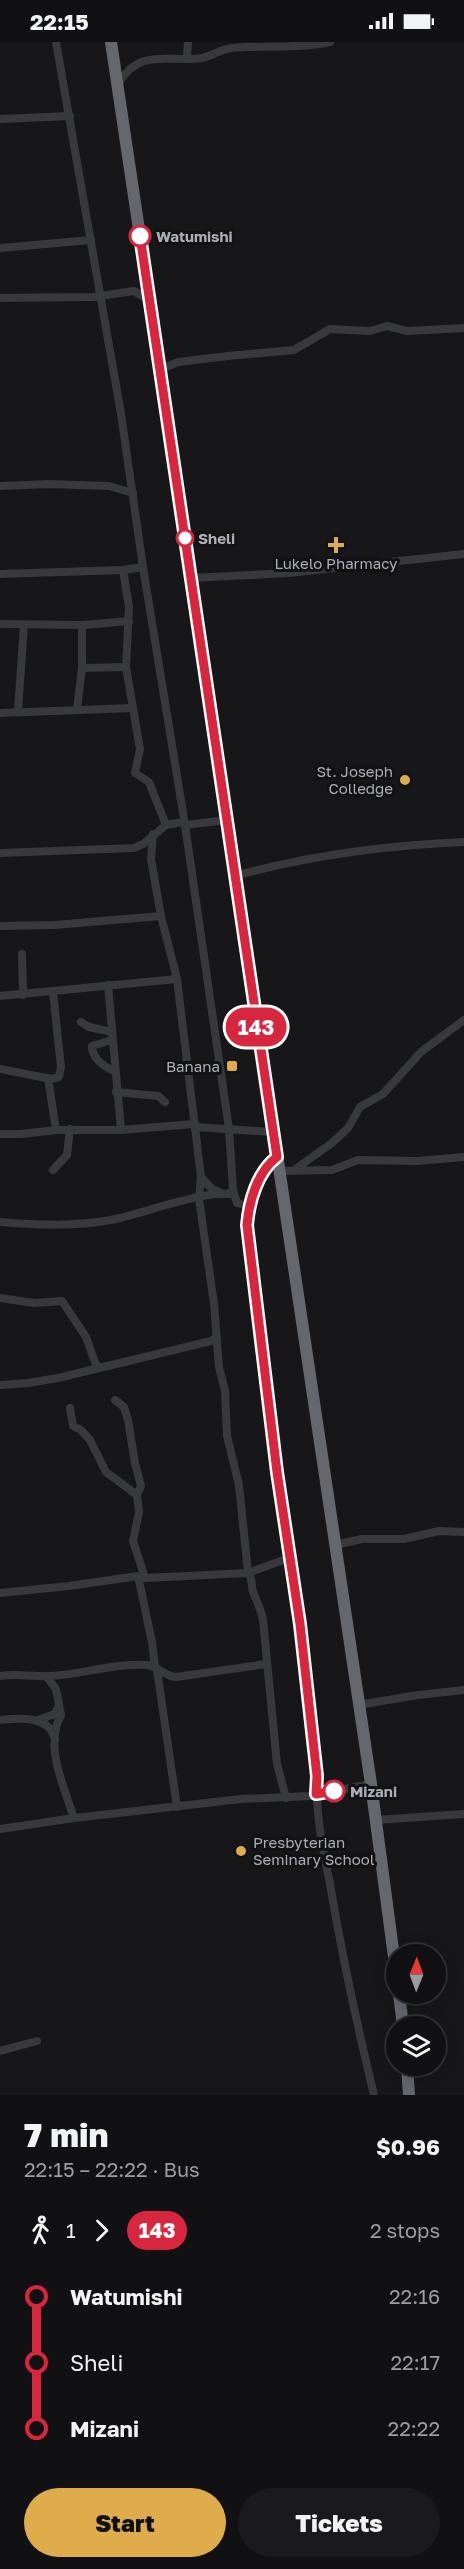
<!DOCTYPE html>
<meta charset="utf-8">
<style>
:root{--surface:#111113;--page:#1a1a1c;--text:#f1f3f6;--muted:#9c9da0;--line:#303133;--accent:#deac4a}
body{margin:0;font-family:"Golos Text",sans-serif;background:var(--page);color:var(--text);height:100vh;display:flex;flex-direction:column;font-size:22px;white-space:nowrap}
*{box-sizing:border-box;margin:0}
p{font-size:20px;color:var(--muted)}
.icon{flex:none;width:33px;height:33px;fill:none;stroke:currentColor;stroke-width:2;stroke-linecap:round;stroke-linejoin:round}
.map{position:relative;height:2053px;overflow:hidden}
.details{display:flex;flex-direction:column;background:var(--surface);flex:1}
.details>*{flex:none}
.badge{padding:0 12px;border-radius:20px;font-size:21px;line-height:39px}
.needle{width:39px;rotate:1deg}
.buttons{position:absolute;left:386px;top:1902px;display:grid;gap:12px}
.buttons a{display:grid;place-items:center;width:60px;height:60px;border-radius:50%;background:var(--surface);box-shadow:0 3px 15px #0003,0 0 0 2px var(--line);font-size:30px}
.map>.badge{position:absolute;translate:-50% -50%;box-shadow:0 0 0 3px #fff}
.legs{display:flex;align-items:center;gap:9px;height:66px;padding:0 24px;font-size:20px}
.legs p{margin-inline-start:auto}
.summary{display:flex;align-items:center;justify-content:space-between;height:102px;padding:0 24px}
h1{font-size:33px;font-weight:800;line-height:45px}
.primary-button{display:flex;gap:12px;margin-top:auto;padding:12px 24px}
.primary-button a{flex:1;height:69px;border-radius:36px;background:var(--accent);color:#111;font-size:24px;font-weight:800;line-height:69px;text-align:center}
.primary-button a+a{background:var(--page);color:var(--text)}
ul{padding:0 24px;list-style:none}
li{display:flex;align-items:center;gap:21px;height:66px;font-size:22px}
li i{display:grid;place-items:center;width:9px;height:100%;margin:0 8px;background:currentColor}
li i::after{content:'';width:15px;height:15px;margin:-8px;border:4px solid;border-radius:50%;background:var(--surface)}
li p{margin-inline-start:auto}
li:first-child i{background:linear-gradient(#0000 50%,currentColor 0)}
li:last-child i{background:linear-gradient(currentColor 50%,#0000 0)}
.status{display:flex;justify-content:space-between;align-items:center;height:42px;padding:0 30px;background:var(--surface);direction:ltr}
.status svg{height:16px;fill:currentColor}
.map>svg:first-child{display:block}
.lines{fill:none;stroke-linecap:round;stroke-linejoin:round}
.minor{stroke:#38393d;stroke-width:8}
.highway{stroke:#65676e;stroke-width:12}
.line-1-casing{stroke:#fff;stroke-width:14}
.line-1{stroke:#d7263d;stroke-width:9}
.stop-1-dot{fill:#fff;stroke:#d7263d;stroke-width:3}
.poi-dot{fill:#deac4a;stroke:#121214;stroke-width:2}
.labels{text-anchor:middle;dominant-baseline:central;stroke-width:6;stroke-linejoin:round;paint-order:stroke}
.stop-label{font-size:15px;font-weight:bold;fill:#abaeb7;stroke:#121214;text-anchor:start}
.poi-label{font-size:15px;fill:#abaeb7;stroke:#121214;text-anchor:end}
</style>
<div class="status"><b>22:15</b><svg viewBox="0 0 49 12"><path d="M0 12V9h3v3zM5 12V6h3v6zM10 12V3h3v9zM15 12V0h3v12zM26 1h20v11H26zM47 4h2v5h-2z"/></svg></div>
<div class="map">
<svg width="464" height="2053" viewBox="0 0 464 2053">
<rect width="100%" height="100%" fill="#171719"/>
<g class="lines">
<g class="minor">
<path d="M 56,0 L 121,372 L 143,525 L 185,783 L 229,1087 L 233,1148 L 237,1161 L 248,1164"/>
<path d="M 187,16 L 188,0"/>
<path d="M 118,42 C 140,5 168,21 202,16 C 212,14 221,7 232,6 C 265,3 298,7 330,0"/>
<path d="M 0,77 L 70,74"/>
<path d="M 0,206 L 91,198"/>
<path d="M 0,256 L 93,255 L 134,249 L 149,258"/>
<path d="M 166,325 L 178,320 L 228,314 L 294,308 L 330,287 L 370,289 L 387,284 L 407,289 L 464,286"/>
<path d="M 0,444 L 50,442 L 109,444 L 133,451"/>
<path d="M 123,528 L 129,565 L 126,625 L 140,707 L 135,731 L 149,740 L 166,783"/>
<path d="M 0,532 L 123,528 L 143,525"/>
<path d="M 191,536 L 289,531 L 464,512"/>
<path d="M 0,582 L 82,583 L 129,579"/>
<path d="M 82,626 L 126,625"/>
<path d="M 77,668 L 82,626 L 82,583"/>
<path d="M 18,669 L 24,583"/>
<path d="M 0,671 L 133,666"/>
<path d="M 185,783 L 227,778"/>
<path d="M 153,792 L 151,817 L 161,874 L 177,937 L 201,1135 L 199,1157 L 214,1262 L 219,1325 L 225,1349 L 227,1394 L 239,1443 L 248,1531 C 253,1537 251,1543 253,1550 C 257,1560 261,1567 263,1578 L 277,1722 L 286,1756"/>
<path d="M 0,811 L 134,806 L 143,802 L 166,783 L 184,780"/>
<path d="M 234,834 C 308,814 387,803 464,800"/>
<path d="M 0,884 L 55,883 L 161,874"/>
<path d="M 22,912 L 23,953"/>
<path d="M 108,943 L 121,1088"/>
<path d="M 0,954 L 177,937"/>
<path d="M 81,980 L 89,985 L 112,990"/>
<path d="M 112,998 L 92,1004 C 92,1017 103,1024 114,1029"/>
<path d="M 0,1027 L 51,1037 L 59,1035 L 61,1025 L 53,950"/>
<path d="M 48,1036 L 56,1088"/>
<path d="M 116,1050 L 158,1054 L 165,1060"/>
<path d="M 195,1085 L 272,1090"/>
<path d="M 0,1092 L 21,1092 L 56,1088 L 121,1088 L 194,1082"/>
<path d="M 277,1115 C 257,1130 249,1160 247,1183 L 277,1430 L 300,1582 L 317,1734 C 315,1770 323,1807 330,1842 C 342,1913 357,1983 374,2053"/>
<path d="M 53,1128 L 67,1113 L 70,1087"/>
<path d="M 294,1128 L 332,1101 L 348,1086 L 360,1065 L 383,1052 L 421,1010 L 464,978"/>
<path d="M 279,1129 L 332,1128 L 358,1118 L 417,1119 L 464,1115"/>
<path d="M 201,1135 L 212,1147 L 223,1152"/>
<path d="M 0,1180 C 38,1183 78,1185 116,1177 C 147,1170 199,1150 229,1152 L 233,1148"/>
<path d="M 0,1256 L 34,1261 L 62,1259 L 86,1295 L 96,1323 L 99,1325"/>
<path d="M 0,1343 L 28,1341 L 58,1336 L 211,1299 L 216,1295"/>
<path d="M 115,1358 L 124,1365 L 128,1378 L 135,1421 L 141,1444 L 137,1453"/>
<path d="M 70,1366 L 73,1384 L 81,1388 L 90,1398 L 106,1430 L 137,1453 L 139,1470 L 133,1499 L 145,1536"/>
<path d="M 335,1503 L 362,1497 L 404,1497 L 439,1489 L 464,1490"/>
<path d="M 138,1534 L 152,1600 L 155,1625"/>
<path d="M 0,1551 L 69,1544 L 138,1534 L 145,1536 L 248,1531 L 289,1516"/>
<path d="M 157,1628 L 177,1765"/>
<path d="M 0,1634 C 17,1631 34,1635 51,1634 C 83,1632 114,1621 147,1623 C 158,1624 164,1634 176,1635 L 266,1622"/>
<path d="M 46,1634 L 56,1647 L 61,1673 C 44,1704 64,1745 74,1776"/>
<path d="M 358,1663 L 418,1653 L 464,1648"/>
<path d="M 0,1678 C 19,1676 49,1673 55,1697"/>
<path d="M 38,1678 L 55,1672 L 59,1663"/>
<path d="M 376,1778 L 464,1772"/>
<path d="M 0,1787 L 74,1776 L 241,1757 L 311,1754 L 371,1742"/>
<path d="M 0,2009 L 37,1999"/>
</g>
<g class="highway">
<path d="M 111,0 L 371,1742 L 396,1930"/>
<path d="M 399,1952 L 403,1984"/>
<path d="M 407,2024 L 409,2053"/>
</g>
</g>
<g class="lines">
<g class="line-1-casing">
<path id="line-1" d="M 140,194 L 277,1115 C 257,1130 249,1160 247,1183 L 277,1430 L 300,1582 L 317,1734 L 316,1752 L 334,1749"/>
</g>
<use href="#line-1" class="line-1"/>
</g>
<g class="stop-1-dot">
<circle cx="140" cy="194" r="10"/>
<circle cx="185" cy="496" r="8"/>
<circle cx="334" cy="1749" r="10"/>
</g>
<g class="poi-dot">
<path d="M333 494h6v6h6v6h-6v6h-6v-6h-6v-6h6z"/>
<circle cx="405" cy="738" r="6"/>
<rect x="226" y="1018" width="12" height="12" rx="3"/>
<circle cx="241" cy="1809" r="6"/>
</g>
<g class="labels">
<g class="stop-label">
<text x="156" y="194">Watumishi</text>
<text x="198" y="496">Sheli</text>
<text x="350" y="1749">Mizani</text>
</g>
<g class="poi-label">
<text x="336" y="521" text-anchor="middle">Lukelo Pharmacy</text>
<text x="393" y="729">St. Joseph<tspan x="393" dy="17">Colledge</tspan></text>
<text x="220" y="1024">Banana</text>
<text x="253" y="1800" text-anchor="start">Presbyterian<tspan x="253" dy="17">Seminary School</tspan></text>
</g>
</g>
</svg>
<div class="buttons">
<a><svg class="needle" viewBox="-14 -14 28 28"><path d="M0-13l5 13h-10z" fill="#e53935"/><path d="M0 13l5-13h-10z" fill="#9c9da0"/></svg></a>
<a><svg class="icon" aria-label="layers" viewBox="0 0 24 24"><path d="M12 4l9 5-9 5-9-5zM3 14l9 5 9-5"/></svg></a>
</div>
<b class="badge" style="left:256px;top:985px;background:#d7263d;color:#fff">143</b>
</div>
<section class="details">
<div class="summary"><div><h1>7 min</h1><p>22:15 – 22:22 · Bus</p></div><b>$0.96</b></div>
<div class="legs"><svg class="icon" aria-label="walk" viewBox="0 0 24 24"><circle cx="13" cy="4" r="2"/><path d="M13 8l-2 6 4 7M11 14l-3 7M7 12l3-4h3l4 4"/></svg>1<svg class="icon" aria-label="forward" viewBox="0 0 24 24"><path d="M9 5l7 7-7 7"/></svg><b class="badge" style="background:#d7263d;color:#fff">143</b><p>2 stops</p></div>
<ul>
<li><i style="color:#d7263d"></i><b>Watumishi</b><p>22:16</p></li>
<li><i style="color:#d7263d"></i><span>Sheli</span><p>22:17</p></li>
<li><i style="color:#d7263d"></i><b>Mizani</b><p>22:22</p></li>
</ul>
<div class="primary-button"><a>Start</a><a>Tickets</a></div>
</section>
